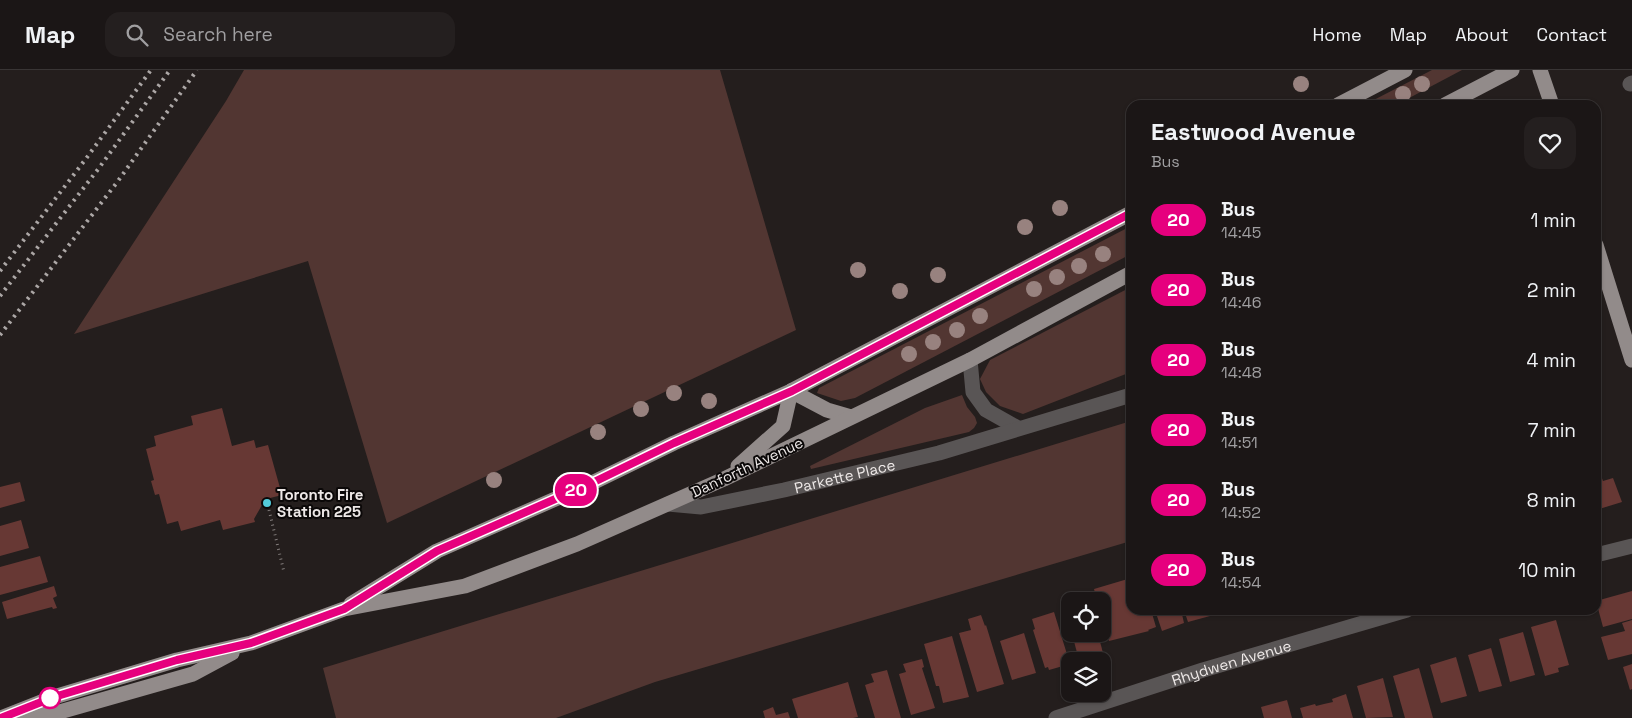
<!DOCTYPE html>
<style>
:root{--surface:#1b1616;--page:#241f1f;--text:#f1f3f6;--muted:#a09fa1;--line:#393535}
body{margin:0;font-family:"Space Grotesk",sans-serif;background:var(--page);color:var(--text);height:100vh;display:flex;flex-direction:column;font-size:19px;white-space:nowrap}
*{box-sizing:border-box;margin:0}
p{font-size:16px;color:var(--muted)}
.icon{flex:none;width:28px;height:28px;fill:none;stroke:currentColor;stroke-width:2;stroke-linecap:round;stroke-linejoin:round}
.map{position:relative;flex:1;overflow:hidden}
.details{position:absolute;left:1126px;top:30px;width:475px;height:515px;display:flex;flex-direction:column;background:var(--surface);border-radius:15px;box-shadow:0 1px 4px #0004,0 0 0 1px var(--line)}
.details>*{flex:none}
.badge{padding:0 10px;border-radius:16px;font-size:18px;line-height:32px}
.controls{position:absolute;left:1061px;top:522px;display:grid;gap:10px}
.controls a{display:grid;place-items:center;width:50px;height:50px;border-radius:10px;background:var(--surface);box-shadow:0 1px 4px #0004,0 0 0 1px var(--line);font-size:25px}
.map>.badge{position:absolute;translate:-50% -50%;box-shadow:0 0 0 2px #fff}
.round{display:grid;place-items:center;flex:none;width:52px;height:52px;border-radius:15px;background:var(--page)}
.summary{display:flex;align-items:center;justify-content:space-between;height:85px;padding:0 25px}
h1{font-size:24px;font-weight:700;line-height:38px}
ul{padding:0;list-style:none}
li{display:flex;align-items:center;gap:15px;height:70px;padding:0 25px}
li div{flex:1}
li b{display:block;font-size:19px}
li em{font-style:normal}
li .badge{min-width:55px;font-weight:700;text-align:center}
header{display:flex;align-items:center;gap:30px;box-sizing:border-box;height:70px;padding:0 25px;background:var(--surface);border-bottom:1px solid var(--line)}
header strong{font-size:24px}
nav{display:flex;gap:28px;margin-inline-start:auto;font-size:18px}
.search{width:350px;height:45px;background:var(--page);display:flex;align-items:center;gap:12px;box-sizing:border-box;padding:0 18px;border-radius:15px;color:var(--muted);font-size:19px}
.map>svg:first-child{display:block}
.green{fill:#523632}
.building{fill:#673834}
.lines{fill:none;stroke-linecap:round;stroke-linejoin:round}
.path{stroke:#827c7b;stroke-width:3;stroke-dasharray:1 4;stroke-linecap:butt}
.minor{stroke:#595555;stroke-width:15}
.major{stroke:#928b8a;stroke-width:15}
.rail{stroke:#aca7a6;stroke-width:4;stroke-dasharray:2.5 5;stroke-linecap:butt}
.tree{fill:#98827f}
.line-casing{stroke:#fff;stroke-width:11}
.line{stroke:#e6007e;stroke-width:8}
.poi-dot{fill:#53cbda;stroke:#0b0808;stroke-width:2}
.stop-dot{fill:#fff;stroke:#e6007e;stroke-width:2.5}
.labels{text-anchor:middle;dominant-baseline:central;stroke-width:4;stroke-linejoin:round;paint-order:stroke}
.street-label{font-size:15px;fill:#ede8e7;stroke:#0b0808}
.poi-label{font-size:15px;font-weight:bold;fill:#ede8e7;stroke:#0b0808;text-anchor:start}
</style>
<header>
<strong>Map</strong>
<div class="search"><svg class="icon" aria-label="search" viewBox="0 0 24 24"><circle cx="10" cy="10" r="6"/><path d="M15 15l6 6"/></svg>Search here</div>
<nav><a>Home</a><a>Map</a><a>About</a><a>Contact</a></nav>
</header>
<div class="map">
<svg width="1632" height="648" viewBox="0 0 1632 648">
<rect width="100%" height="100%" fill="#241e1d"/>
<g class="green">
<path d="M 244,0 L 720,0 L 796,260 L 387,453 L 308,191 L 74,264 L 226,31 Z"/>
<path d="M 1432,0 L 1462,0 L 1396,35 L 1364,35 Z"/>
<path d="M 1131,156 L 1131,184 L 855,328 L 841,331 L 817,323 L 819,318 Z"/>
<path d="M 1131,217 L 1131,302 L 1023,344 L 1000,336 L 986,322 L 980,309 L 990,290 Z"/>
<path d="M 962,325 L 967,337 L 975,347 L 977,353 L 974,358 L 969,362 L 811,399 L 810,396 L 925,338 Z"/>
<path d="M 1131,351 L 1131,471 L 655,612 L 556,648 L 336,648 L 323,598 Z"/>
</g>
<g class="building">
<path d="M 222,338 L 232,376 L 254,370 L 256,378 L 268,375 L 282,425 L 270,428 L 271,433 L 262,435 L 254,449 L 255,452 L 223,460 L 220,450 L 181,461 L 178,451 L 167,454 L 159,424 L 155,425 L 151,411 L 154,410 L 146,379 L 156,376 L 154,366 L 193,355 L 191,346 Z"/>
<path d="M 1596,392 L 1603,411 L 1613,408 L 1622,432 L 1596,440 Z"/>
<path d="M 20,412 L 25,431 L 0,438 L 0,417 Z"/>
<path d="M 21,450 L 29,478 L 0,486 L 0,456 Z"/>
<path d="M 40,486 L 48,512 L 0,525 L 0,497 Z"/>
<path d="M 1131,508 L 1131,540 L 1151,540 L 1156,557 L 1148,560 L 1149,561 L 1109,571 L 1102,549 L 1102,531 L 1097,531 L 1094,519 Z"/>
<path d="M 54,516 L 57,526 L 53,528 L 57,538 L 53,539 L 52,537 L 7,549 L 2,532 Z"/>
<path d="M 1632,521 L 1632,549 L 1603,557 L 1596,531 Z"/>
<path d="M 1155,540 L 1181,540 L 1184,553 L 1162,561 Z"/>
<path d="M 1184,540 L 1209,540 L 1210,546 L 1188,552 Z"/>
<path d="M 1054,542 L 1070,594 L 1049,600 L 1048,597 L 1045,598 L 1033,560 L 1035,559 L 1032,549 Z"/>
<path d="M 981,545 L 985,556 L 986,555 L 1004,614 L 977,622 L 959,563 L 971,560 L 968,549 Z"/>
<path d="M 1556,550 L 1569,595 L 1558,598 L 1559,602 L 1545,606 L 1531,557 Z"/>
<path d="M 1632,550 L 1632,584 L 1608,590 L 1601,567 L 1625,561 L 1622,553 Z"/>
<path d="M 1523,562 L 1535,605 L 1510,612 L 1499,569 Z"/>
<path d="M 1024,563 L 1036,603 L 1012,610 L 1000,571 Z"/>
<path d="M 1072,564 L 1098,564 L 1103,583 L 1079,590 Z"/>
<path d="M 952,566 L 969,627 L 943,633 L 939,616 L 936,616 L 924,574 Z"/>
<path d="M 1491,578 L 1502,616 L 1479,622 L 1468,585 Z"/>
<path d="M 1456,587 L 1467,626 L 1441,633 L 1430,595 Z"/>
<path d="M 922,589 L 924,597 L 922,598 L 935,638 L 911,645 L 899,604 L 906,602 L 903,594 Z"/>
<path d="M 1632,594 L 1632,619 L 1630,620 L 1623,597 Z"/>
<path d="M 1419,598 L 1433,648 L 1405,648 L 1393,606 Z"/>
<path d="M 887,600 L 901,648 L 875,648 L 865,615 L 874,612 L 871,604 Z"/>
<path d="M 1383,608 L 1393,647 L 1366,648 L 1357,616 Z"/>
<path d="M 848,612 L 858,647 L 853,648 L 798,648 L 792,629 Z"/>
<path d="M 1346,624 L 1353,648 L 1303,648 L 1300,638 L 1315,634 L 1316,636 L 1324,634 L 1333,632 L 1332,629 Z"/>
<path d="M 1287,630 L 1292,648 L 1264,648 L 1261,637 Z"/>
<path d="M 773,637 L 776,645 L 788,642 L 790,648 L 765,648 L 763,641 Z"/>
</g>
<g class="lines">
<path class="path" d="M 269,440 L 284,502"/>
<g class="minor">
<path d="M 1630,14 L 1632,13"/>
<path d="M 970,290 L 973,322 L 986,340 L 1018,358"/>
<path id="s1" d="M 668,434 L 701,437 L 784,420 L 939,383 L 1131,325"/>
<path d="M 1596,485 L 1632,476"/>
<path id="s2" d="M 1056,648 L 1203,600 L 1407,540"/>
</g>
<g class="major">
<path d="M 1540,0 L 1552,35"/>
<path d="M 1338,35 L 1405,0"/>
<path d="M 1445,35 L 1512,0"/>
<path d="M 1596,175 L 1632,290"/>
<path d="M 791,321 L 827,340 L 851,347"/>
<path d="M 738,396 L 783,356 L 791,321"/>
<path d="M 351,534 L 437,481 L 594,412 L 674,373 L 791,321 L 1131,143"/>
<path d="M 1,648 L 54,627 L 177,590 L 251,573 L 344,539 L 465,516 L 577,474 L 724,409 L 970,290 L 1131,203"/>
<path d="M 22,648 L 56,643 L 193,604 L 232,583"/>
</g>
<g class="rail">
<path d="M 0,201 L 85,90 L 151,0"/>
<path d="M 0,226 L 99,98 L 170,0"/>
<path d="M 0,265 L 118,111 L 197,0"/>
</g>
</g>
<g class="tree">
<circle cx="1301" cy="14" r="8"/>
<circle cx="1422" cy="14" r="8"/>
<circle cx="1403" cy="24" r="8"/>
<circle cx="1060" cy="138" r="8"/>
<circle cx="1025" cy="157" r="8"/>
<circle cx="1103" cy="184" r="8"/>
<circle cx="1079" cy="196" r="8"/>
<circle cx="858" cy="200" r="8"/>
<circle cx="938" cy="205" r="8"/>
<circle cx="1057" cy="207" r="8"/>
<circle cx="1034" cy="219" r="8"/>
<circle cx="900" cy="221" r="8"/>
<circle cx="980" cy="246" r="8"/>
<circle cx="957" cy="260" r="8"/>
<circle cx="933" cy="272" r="8"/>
<circle cx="909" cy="284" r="8"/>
<circle cx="674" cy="323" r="8"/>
<circle cx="709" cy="331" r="8"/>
<circle cx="641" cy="339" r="8"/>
<circle cx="598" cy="362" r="8"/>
<circle cx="494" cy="410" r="8"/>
</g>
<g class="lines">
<g class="line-casing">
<path id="line" d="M 1,648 L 54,627 L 177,590 L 251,573 L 344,539 L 437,481 L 594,412 L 674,373 L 792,321 L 1131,143"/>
</g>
<use href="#line" class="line"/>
</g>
<circle class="poi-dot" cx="267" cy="433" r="5"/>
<circle class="stop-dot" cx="50" cy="628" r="10"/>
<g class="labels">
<g class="street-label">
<text transform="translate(747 397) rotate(-25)">Danforth Avenue</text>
<text stroke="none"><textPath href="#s1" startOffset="180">Parkette Place</textPath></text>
<text stroke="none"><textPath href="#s2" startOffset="184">Rhydwen Avenue</textPath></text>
</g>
<g class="poi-label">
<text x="277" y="424">Toronto Fire<tspan x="277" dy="17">Station 225</tspan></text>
</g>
</g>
</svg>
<div class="controls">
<a><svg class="icon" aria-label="locate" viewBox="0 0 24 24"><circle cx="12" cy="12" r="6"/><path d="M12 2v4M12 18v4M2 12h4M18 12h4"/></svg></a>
<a><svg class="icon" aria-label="layers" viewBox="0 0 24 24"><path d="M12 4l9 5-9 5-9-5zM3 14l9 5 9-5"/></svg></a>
</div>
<b class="badge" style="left:576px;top:420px;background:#e6007e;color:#fff">20</b>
<section class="details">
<div class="summary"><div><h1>Eastwood Avenue</h1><p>Bus</p></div><a class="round"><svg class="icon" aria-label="heart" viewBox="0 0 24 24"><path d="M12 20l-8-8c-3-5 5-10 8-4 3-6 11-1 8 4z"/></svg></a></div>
<ul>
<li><span class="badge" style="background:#e6007e;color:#fff">20</span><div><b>Bus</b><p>14:45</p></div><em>1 min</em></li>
<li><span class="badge" style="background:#e6007e;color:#fff">20</span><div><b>Bus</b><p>14:46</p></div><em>2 min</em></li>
<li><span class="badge" style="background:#e6007e;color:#fff">20</span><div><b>Bus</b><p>14:48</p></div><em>4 min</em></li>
<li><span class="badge" style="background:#e6007e;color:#fff">20</span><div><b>Bus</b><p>14:51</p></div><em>7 min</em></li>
<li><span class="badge" style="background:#e6007e;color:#fff">20</span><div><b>Bus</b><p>14:52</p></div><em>8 min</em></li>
<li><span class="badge" style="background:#e6007e;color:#fff">20</span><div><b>Bus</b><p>14:54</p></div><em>10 min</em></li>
</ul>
</section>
</div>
